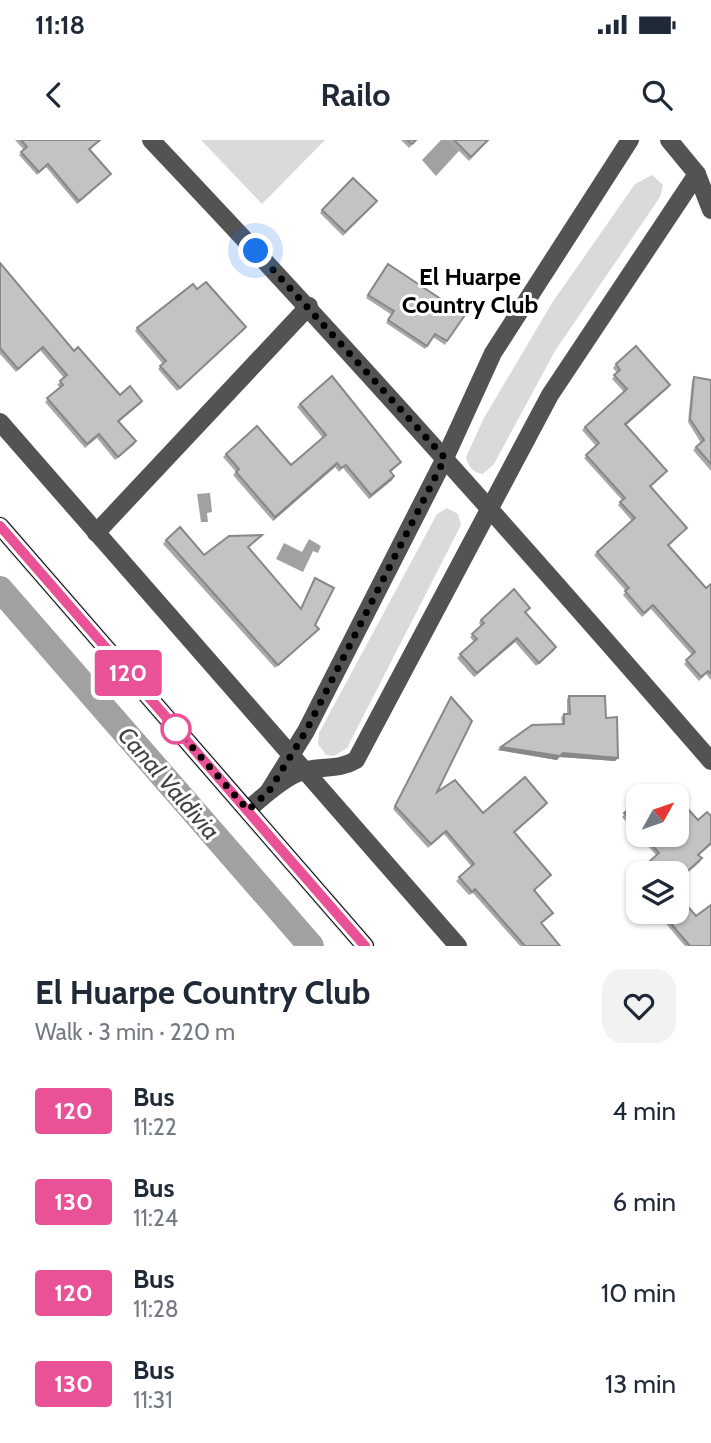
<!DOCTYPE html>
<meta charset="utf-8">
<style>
:root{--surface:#fff;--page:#f2f2f3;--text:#1f2937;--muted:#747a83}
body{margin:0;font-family:Cabin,sans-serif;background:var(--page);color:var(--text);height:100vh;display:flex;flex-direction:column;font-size:26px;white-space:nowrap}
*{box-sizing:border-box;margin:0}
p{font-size:23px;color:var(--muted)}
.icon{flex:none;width:38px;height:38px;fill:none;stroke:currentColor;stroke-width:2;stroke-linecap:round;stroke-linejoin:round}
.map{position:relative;height:806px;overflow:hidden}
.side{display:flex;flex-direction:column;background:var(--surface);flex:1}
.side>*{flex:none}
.badge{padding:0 14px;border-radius:5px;font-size:24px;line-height:46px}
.needle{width:46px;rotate:50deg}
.tools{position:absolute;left:626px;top:644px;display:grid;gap:14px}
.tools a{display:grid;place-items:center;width:63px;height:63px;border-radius:14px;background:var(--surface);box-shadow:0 2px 5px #0004;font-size:35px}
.you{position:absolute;width:35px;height:35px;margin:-18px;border:5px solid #fff;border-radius:50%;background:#1a73e8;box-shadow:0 0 0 10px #1a73e833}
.map>.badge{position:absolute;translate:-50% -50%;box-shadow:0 0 0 4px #fff}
.round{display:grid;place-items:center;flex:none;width:74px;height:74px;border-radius:21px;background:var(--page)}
.summary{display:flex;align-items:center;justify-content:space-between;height:119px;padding:0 35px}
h1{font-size:33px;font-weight:800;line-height:52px}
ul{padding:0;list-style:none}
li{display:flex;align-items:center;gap:21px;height:91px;padding:0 35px}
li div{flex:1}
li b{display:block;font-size:26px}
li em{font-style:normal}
li .badge{min-width:77px;font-weight:700;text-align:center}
.status{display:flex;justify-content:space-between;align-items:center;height:49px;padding:0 35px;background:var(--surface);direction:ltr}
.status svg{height:19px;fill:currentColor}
header{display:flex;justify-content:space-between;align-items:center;height:91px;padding:0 35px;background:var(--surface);font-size:32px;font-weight:800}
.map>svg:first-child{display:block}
.green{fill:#dadada}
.water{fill:#a1a1a1}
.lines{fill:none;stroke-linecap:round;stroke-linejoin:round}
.canal{stroke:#a1a1a1;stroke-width:26}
.major-casing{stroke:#dbdbdb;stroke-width:20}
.minor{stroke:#535353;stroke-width:18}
.major{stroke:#000;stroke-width:18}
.wall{fill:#a8a8a8}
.shaded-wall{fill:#888}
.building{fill:#c3c3c3;stroke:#888;stroke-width:2}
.line-casing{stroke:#fff;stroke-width:16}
.line{stroke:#e95297;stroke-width:10}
.walk{stroke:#000;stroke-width:7;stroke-dasharray:0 12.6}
.stop-dot{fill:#fff;stroke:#e95297;stroke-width:3.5}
.labels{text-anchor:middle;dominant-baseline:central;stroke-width:6;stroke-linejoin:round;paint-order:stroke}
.neighbourhood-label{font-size:24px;font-weight:bold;fill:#000;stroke:#fff}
.water-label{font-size:24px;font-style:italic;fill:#424242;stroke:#fff}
</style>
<div class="status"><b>11:18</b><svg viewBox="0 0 49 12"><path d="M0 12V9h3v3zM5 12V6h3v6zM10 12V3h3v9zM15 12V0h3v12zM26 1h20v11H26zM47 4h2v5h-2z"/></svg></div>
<header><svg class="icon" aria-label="back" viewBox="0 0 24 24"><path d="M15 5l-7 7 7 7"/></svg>Railo<svg class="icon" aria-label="search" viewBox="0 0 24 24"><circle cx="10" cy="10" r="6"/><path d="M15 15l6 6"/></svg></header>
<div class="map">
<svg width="711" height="806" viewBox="0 0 711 806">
<rect width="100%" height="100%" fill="#fff"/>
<g class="green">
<path d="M 201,0 L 325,0 L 262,64 Z"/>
<path d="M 652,35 L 663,45 L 660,57 L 555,211 L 494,324 L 483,334 C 473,333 468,326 466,317 L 484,278 L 552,163 L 635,44 Z"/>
<path d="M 447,368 L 458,374 L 461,385 L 347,608 L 334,616 L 326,615 L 318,604 L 319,593 L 437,374 Z"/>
</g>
<g class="water">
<path d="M 441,0 L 469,0 L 436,36 L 422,20 Z"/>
<path d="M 210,353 L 212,372 L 207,373 L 208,382 L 201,382 L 197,354 Z"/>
<path d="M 309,399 L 321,406 L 318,413 L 313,411 L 303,432 L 276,419 L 284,403 L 302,412 Z"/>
</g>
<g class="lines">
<path class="canal" d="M 0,449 L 311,806"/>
<g class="major-casing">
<path id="major" d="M 0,386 L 365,806"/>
</g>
<g class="minor">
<path d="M 151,0 C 343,202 528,410 711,621"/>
<path d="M 669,0 L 697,34 L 711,70"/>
<path d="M 0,282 L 458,806"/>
<path d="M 96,393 L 309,166"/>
<path d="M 269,651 L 306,591 L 445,318 L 493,213 L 630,0"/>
<path d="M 248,670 C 262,657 288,634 307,630 C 325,626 339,630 356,620 L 550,255 L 697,34"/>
</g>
<use href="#major" class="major"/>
</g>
<g class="wall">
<path d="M 15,0 L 101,0 L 90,10 L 108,37 L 77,64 L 46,27 L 37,35 L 19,15 L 24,10 Z"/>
<path d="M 401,0 L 417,0 L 409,8 Z"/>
<path d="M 448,0 L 489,0 L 469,21 Z"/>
<path d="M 374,65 L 343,96 L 320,73 L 322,70 Z"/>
<path d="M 0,123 L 74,211 L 120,255 L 142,261 L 140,264 L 119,282 L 136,301 L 134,305 L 115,320 L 97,298 L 85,308 L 45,262 L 60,247 L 57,245 L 64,238 L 40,210 L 16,232 L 0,214 Z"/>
<path d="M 388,124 L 447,201 L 445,205 L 433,197 L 425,209 L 386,183 L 392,175 L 366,158 Z"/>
<path d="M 197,149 L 246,187 L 177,251 L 158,229 L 163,224 L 135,191 L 137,188 Z"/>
<path d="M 616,224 L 668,248 L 626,285 L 664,335 L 651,347 L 687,388 L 669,406 L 706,448 L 711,444 L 711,540 L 706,534 L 699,541 L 684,524 L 692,515 L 651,469 L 642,477 L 623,455 L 626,451 L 594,415 L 597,412 L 632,381 L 618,365 L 622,360 L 584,318 L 596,306 L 582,290 L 585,287 L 624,252 L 612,239 L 617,233 L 613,228 Z"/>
<path d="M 694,237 L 711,240 L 711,331 L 693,310 L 701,303 L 688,282 L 692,241 Z"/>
<path d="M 300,264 L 398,325 L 391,332 L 394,336 L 392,340 L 369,359 L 343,328 L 339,332 L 335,327 L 273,381 L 233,335 L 236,332 L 223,317 L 226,314 L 291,325 L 323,298 L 297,267 Z"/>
<path d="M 262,395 L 248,408 L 301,468 L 315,438 L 316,492 L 275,528 L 163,404 L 166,400 L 204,415 Z"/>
<path d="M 530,468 L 526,473 L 556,507 L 554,511 L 536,526 L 515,502 L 474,537 L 457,518 L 474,502 L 470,497 L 481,486 L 479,483 L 481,480 Z"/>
<path d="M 569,556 L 606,578 L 618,618 L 615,621 L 560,617 L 557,620 L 498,610 L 562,584 L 561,577 L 564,574 L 567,574 L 567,559 Z"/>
<path d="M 451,557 L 437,652 L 483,673 L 545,666 L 514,693 L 551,735 L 534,751 L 553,773 L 541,784 L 560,806 L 520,806 L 473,753 L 469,755 L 456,741 L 471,726 L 444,694 L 428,708 L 393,669 Z"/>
<path d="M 639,660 L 639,695 L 677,695 L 698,680 L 711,676 L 711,705 L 699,715 L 700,722 L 677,742 L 677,733 L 639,733 L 639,751 L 629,740 L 656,715 L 622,677 Z"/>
<path d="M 656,772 L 677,772 L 696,776 L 711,806 L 685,806 Z"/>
</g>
<g class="shaded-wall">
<path d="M 111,34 L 108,37 L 77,64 L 79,61 Z"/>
<path d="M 246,187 L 244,190 L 177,251 L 180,248 Z"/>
<path d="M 670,245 L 668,248 L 623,288 L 625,284 Z"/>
<path d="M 142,261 L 140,264 L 116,284 L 118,281 Z"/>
<path d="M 337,323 L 335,327 L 273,381 L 275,377 Z"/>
<path d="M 394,336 L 392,340 L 369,359 L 371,355 Z"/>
<path d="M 517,498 L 515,502 L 474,537 L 477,533 Z"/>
<path d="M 501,607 L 560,616 L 557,620 L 498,610 Z"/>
<path d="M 563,613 L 618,618 L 615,621 L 560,617 Z"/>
<path d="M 547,663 L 545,666 L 511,696 L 514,692 Z"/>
</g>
<g class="building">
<path d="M 21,0 L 100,0 L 89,9 L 111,34 L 79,61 L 48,24 L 39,32 L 21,12 L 27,7 Z"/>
<path d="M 407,0 L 416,0 L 412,4 Z"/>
<path d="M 454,0 L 488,0 L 471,17 Z"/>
<path d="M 353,38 L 377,61 L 345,92 L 322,70 Z"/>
<path d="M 0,123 L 74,211 L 78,207 L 120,255 L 130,246 L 142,261 L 118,281 L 136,301 L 118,317 L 99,294 L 87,304 L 47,258 L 63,245 L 60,241 L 67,235 L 43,207 L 18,229 L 0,208 Z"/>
<path d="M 388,124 L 465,175 L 447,201 L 435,194 L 427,206 L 388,180 L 394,171 L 368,155 Z"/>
<path d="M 206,142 L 246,187 L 180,248 L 160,226 L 166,221 L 137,188 L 193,144 L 197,149 Z"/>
<path d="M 636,206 L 670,245 L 625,284 L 667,331 L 650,346 L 687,388 L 668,405 L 706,448 L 711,444 L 711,534 L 708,531 L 701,537 L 686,520 L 695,512 L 653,465 L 644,473 L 625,451 L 629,448 L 597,412 L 635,378 L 620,362 L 625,358 L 586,315 L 599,303 L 585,287 L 627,249 L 614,235 L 620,230 L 616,224 Z"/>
<path d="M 332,236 L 401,322 L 390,331 L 394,336 L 371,355 L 346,325 L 341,328 L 337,323 L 275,377 L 236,332 L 239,329 L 226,314 L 257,286 L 291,325 L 326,295 L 300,264 Z"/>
<path d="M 694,237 L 711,240 L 711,324 L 696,307 L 704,300 L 690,279 Z"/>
<path d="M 180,387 L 204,415 L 229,396 L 262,395 L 248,407 L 301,469 L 315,438 L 334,448 L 315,485 L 319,489 L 278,525 L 166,400 Z"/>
<path d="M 514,449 L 530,468 L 525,472 L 556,507 L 539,523 L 517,498 L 477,533 L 460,514 L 477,499 L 472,494 L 484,483 L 481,480 Z"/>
<path d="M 569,556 L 605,556 L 606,578 L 617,577 L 618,618 L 563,613 L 560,616 L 501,607 L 532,585 L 564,584 L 564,574 L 570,574 Z"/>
<path d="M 451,557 L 472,581 L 437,652 L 455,640 L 483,673 L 525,637 L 547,663 L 514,692 L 551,735 L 534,750 L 553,773 L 541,783 L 560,806 L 525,806 L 475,749 L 472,752 L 459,737 L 474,724 L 446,691 L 431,704 L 395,666 Z"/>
<path d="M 671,651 L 676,656 L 665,656 Z"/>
<path d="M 677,657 L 698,680 L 707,672 L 711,676 L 711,703 L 698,715 L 702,718 L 677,741 L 677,733 L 639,733 L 639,745 L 632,737 L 659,713 L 643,695 L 677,695 Z"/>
<path d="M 639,660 L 639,690 L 624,673 Z"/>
<path d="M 677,754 L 696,776 L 711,765 L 711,806 L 690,806 L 661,772 L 677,772 Z"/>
</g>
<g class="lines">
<g class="line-casing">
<path id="line" d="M 0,386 L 365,806"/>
</g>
<use href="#line" class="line"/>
<path class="walk" d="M 176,589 L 248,670 L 269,651 L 306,591 L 445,318 L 256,111"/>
</g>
<circle class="stop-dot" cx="176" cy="589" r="14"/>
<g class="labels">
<g class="neighbourhood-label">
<text x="470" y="136">El Huarpe<tspan x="470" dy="28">Country Club</tspan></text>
</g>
<g class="water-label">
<text transform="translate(169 643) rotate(49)">Canal Valdivia</text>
</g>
</g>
</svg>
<div class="tools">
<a><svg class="needle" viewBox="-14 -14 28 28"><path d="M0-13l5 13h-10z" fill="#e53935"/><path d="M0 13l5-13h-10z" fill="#747a83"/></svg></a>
<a><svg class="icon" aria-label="layers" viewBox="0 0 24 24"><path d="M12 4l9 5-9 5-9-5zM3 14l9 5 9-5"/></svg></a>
</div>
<div class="you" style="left:256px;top:111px"></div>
<b class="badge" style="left:128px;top:533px;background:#e95297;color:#fff">120</b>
</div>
<section class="side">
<div class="summary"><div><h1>El Huarpe Country Club</h1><p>Walk · 3 min · 220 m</p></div><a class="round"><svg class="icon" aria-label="heart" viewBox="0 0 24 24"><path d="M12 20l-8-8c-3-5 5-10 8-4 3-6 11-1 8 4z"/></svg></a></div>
<ul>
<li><span class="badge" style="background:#e95297;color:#fff">120</span><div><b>Bus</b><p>11:22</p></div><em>4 min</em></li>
<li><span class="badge" style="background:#e95297;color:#fff">130</span><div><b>Bus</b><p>11:24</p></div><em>6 min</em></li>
<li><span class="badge" style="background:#e95297;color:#fff">120</span><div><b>Bus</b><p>11:28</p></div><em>10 min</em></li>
<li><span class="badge" style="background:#e95297;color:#fff">130</span><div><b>Bus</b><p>11:31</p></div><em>13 min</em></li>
</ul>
</section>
